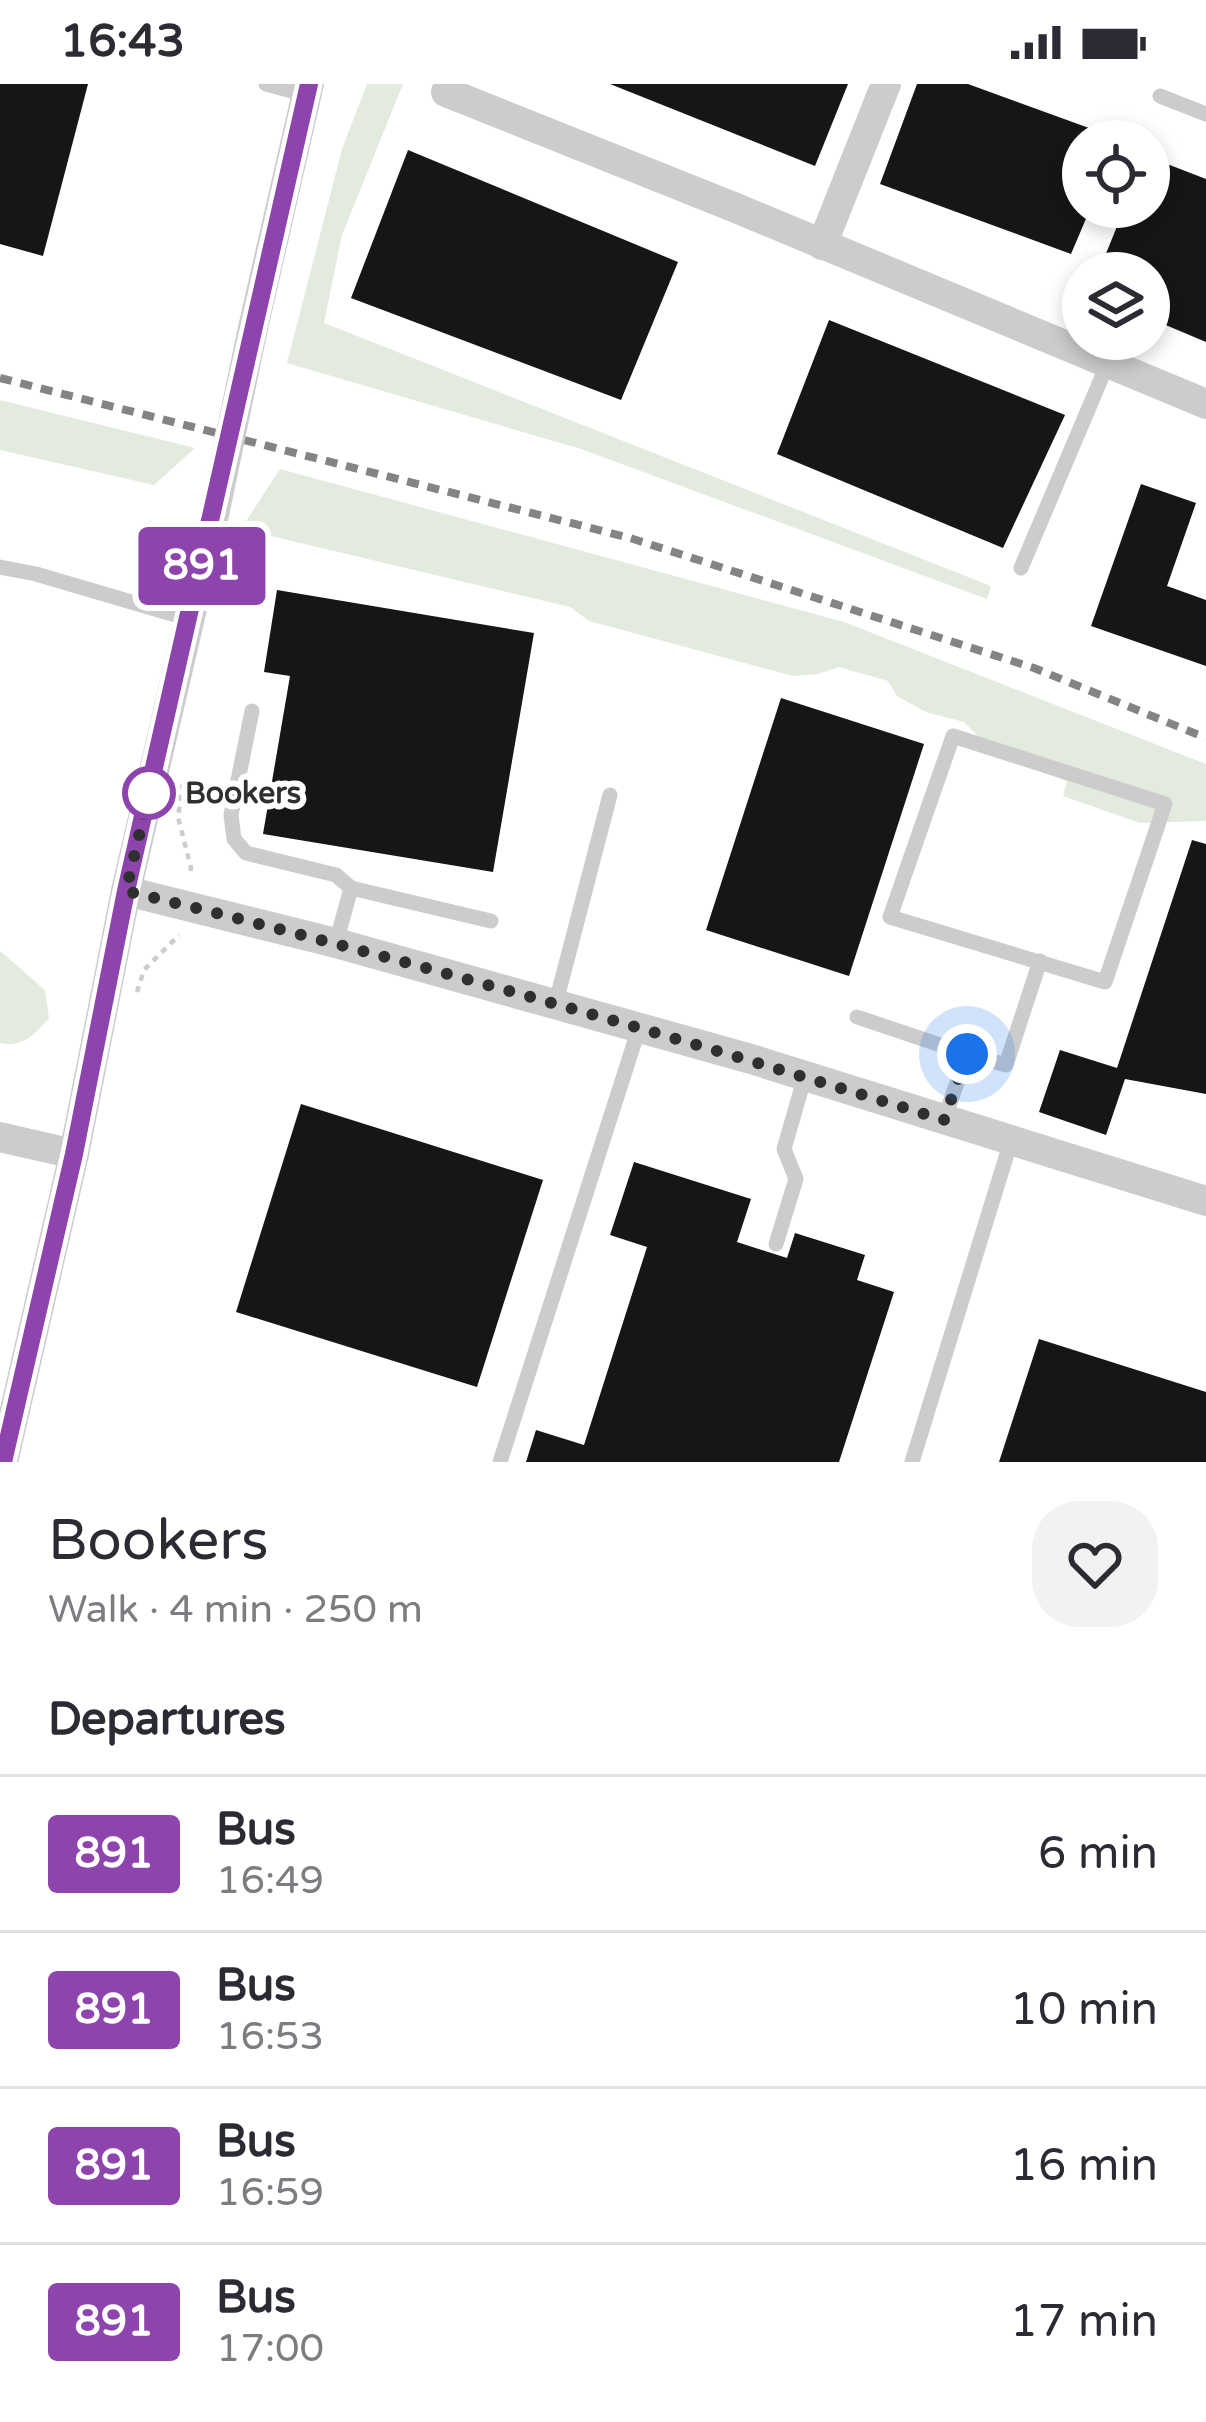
<!DOCTYPE html>
<meta charset="utf-8">
<style>
:root{--surface:#fff;--page:#f2f2f3;--text:#2b2b33;--muted:#7c7c81;--line:#e1e1e2}
body{margin:0;font-family:"Varela Round",sans-serif;background:var(--page);color:var(--text);height:100vh;display:flex;flex-direction:column;font-size:45px;white-space:nowrap}
*{box-sizing:border-box;margin:0}
p{font-size:39px;color:var(--muted)}
.icon{flex:none;width:66px;height:66px;fill:none;stroke:currentColor;stroke-width:2;stroke-linecap:round;stroke-linejoin:round}
.map{position:relative;height:1378px;overflow:hidden}
.drawer{display:flex;flex-direction:column;background:var(--surface);flex:1}
.drawer>*{flex:none}
.badge{padding:0 24px;border-radius:9px;font-size:42px;line-height:78px}
.fabs{position:absolute;left:1062px;top:36px;display:grid;gap:24px}
.fabs a{display:grid;place-items:center;width:108px;height:108px;border-radius:50%;background:var(--surface);box-shadow:0 6px 18px #0003;font-size:60px}
.you{position:absolute;width:60px;height:60px;margin:-30px;border:9px solid #fff;border-radius:50%;background:#1a73e8;box-shadow:0 0 0 18px #1a73e833}
.map>.badge{position:absolute;translate:-50% -50%;box-shadow:0 0 0 6px #fff}
h2{padding:0 48px;font-size:45px;line-height:108px}
.round{display:grid;place-items:center;flex:none;width:126px;height:126px;border-radius:48px;background:var(--page)}
.overview{display:flex;align-items:center;justify-content:space-between;height:204px;padding:0 48px}
h1{font-size:57px;font-weight:600;line-height:90px}
ul{padding:0;list-style:none}
li{display:flex;align-items:center;gap:36px;height:156px;padding:0 48px;border-top:3px solid var(--line)}
li div{flex:1}
li b{display:block;font-size:45px}
li em{font-style:normal}
li .badge{min-width:132px;font-weight:700;text-align:center}
.status{display:flex;justify-content:space-between;align-items:center;height:84px;padding:0 60px;background:var(--surface);direction:ltr}
.status svg{height:33px;fill:currentColor}
.map>svg:first-child{display:block}
.green{fill:#e3ebde}
.building{fill:#161616}
.lines{fill:none;stroke-linecap:round;stroke-linejoin:round}
.path{stroke:#ccc;stroke-width:4.5;stroke-dasharray:6 6;stroke-linecap:butt}
.service{stroke:#ccc;stroke-width:15}
.minor{stroke:#ccc;stroke-width:30}
.rail{stroke:#848484;stroke-width:8;stroke-dasharray:12 9;stroke-linecap:butt}
.minor-bridge{stroke:#ccc;stroke-width:30}
.line-casing{stroke:#fff;stroke-width:27}
.line{stroke:#8e44ad;stroke-width:18}
.walk{stroke:#2f2f2f;stroke-width:12;stroke-dasharray:0 21.6}
.stop-dot{fill:#fff;stroke:#8e44ad;stroke-width:6}
.labels{text-anchor:middle;dominant-baseline:central;stroke-width:12;stroke-linejoin:round;paint-order:stroke}
.stop-label{font-size:30px;font-weight:bold;fill:#2f2f2f;stroke:#fff;text-anchor:start}
</style>
<div class="status"><b>16:43</b><svg viewBox="0 0 49 12"><path d="M0 12V9h3v3zM5 12V6h3v6zM10 12V3h3v9zM15 12V0h3v12zM26 1h20v11H26zM47 4h2v5h-2z"/></svg></div>
<div class="map">
<svg width="1206" height="1378" viewBox="0 0 1206 1378">
<rect width="100%" height="100%" fill="#fff"/>
<g class="green">
<path d="M 367,0 L 403,0 L 342,151 L 324,239 L 991,502 L 987,515 L 581,365 L 287,279 L 342,65 Z"/>
<path d="M 0,316 L 195,364 L 154,401 L 0,366 Z"/>
<path d="M 280,385 L 844,538 L 1206,680 L 1206,737 L 1140,739 L 1063,712 L 1067,697 L 997,672 L 964,638 L 926,628 L 897,612 L 888,597 L 839,583 L 818,590 L 793,592 L 589,537 L 570,523 L 241,445 Z"/>
<path d="M 0,867 L 45,906 L 49,934 C 35,950 22,964 0,959 Z"/>
</g>
<g class="building">
<path d="M 0,0 L 88,0 L 43,172 L 0,160 Z"/>
<path d="M 610,0 L 848,0 L 815,82 Z"/>
<path d="M 917,0 L 968,0 L 1122,56 L 1083,57 L 1083,123 L 1091,123 L 1071,170 L 880,100 Z"/>
<path d="M 408,66 L 678,178 L 621,316 L 351,214 Z"/>
<path d="M 1149,73 L 1206,95 L 1206,258 L 1149,234 L 1149,189 L 1098,189 L 1125,123 L 1149,123 Z"/>
<path d="M 829,236 L 1065,331 L 1003,464 L 777,370 Z"/>
<path d="M 1141,400 L 1196,419 L 1167,502 L 1206,516 L 1206,582 L 1091,542 Z"/>
<path d="M 277,506 L 534,549 L 493,788 L 263,750 L 290,592 L 264,588 Z"/>
<path d="M 781,614 L 924,660 L 849,892 L 706,846 Z"/>
<path d="M 1192,756 L 1206,760 L 1206,1010 L 1125,995 L 1106,1051 L 1039,1028 L 1060,966 L 1117,984 Z"/>
<path d="M 301,1020 L 543,1096 L 477,1303 L 236,1228 Z"/>
<path d="M 634,1078 L 751,1115 L 737,1158 L 787,1174 L 795,1149 L 865,1171 L 857,1196 L 894,1208 L 839,1378 L 526,1378 L 536,1346 L 584,1361 L 647,1163 L 610,1151 Z"/>
<path d="M 1039,1255 L 1206,1308 L 1206,1378 L 999,1378 Z"/>
</g>
<g class="lines">
<g class="path">
<path d="M 183,699 L 178,733 L 191,784 L 190,793"/>
<path d="M 137,908 L 144,886 L 179,851"/>
</g>
<g class="service">
<path d="M 266,0 L 306,11"/>
<path d="M 1160,12 L 1206,30"/>
<path d="M 0,483 L 36,490 L 189,535"/>
<path d="M 1021,484 L 1107,281"/>
<path d="M 252,627 L 231,731 L 234,755 L 246,769 L 336,791 L 351,804 L 336,859"/>
<path d="M 953,652 L 1165,720 L 1105,898 L 890,833 Z"/>
<path d="M 351,804 L 491,837"/>
<path d="M 555,922 L 610,711"/>
<path d="M 857,933 L 967,970"/>
<path d="M 944,1036 L 967,970 L 1006,981 L 1040,877"/>
<path d="M 776,1160 L 796,1095 L 784,1065 L 805,992"/>
<path d="M 500,1378 L 639,944"/>
<path d="M 912,1378 L 1011,1057"/>
</g>
<g class="minor">
<path d="M 446,8 L 736,124 L 1206,320"/>
<path d="M 822,161 L 886,0"/>
<path d="M 253,244 L 309,0"/>
<path d="M 126,807 L 336,859 L 751,975 L 1206,1117"/>
<path d="M 0,1053 L 74,1070"/>
<path d="M 3,1378 L 74,1070 L 126,807 L 215,426"/>
</g>
<path class="rail" d="M 0,294 L 630,454 L 1034,584 L 1206,654"/>
<path class="minor-bridge" d="M 215,426 L 253,244"/>
</g>
<g class="lines">
<g class="line-casing">
<path id="line" d="M 3,1378 L 74,1070 L 126,807 L 309,0"/>
</g>
<use href="#line" class="line"/>
<path class="walk" d="M 149,709 L 126,807 C 401,873 674,952 944,1036 L 967,970"/>
</g>
<circle class="stop-dot" cx="149" cy="709" r="24"/>
<g class="labels">
<g class="stop-label">
<text x="185" y="709">Bookers</text>
</g>
</g>
</svg>
<div class="fabs">
<a><svg class="icon" aria-label="locate" viewBox="0 0 24 24"><circle cx="12" cy="12" r="6"/><path d="M12 2v4M12 18v4M2 12h4M18 12h4"/></svg></a>
<a><svg class="icon" aria-label="layers" viewBox="0 0 24 24"><path d="M12 4l9 5-9 5-9-5zM3 14l9 5 9-5"/></svg></a>
</div>
<div class="you" style="left:967px;top:970px"></div>
<b class="badge" style="left:202px;top:482px;background:#8e44ad;color:#fff">891</b>
</div>
<section class="drawer">
<div class="overview"><div><h1>Bookers</h1><p>Walk · 4 min · 250 m</p></div><a class="round"><svg class="icon" aria-label="heart" viewBox="0 0 24 24"><path d="M12 20l-8-8c-3-5 5-10 8-4 3-6 11-1 8 4z"/></svg></a></div>
<h2>Departures</h2>
<ul>
<li><span class="badge" style="background:#8e44ad;color:#fff">891</span><div><b>Bus</b><p>16:49</p></div><em>6 min</em></li>
<li><span class="badge" style="background:#8e44ad;color:#fff">891</span><div><b>Bus</b><p>16:53</p></div><em>10 min</em></li>
<li><span class="badge" style="background:#8e44ad;color:#fff">891</span><div><b>Bus</b><p>16:59</p></div><em>16 min</em></li>
<li><span class="badge" style="background:#8e44ad;color:#fff">891</span><div><b>Bus</b><p>17:00</p></div><em>17 min</em></li>
</ul>
</section>
